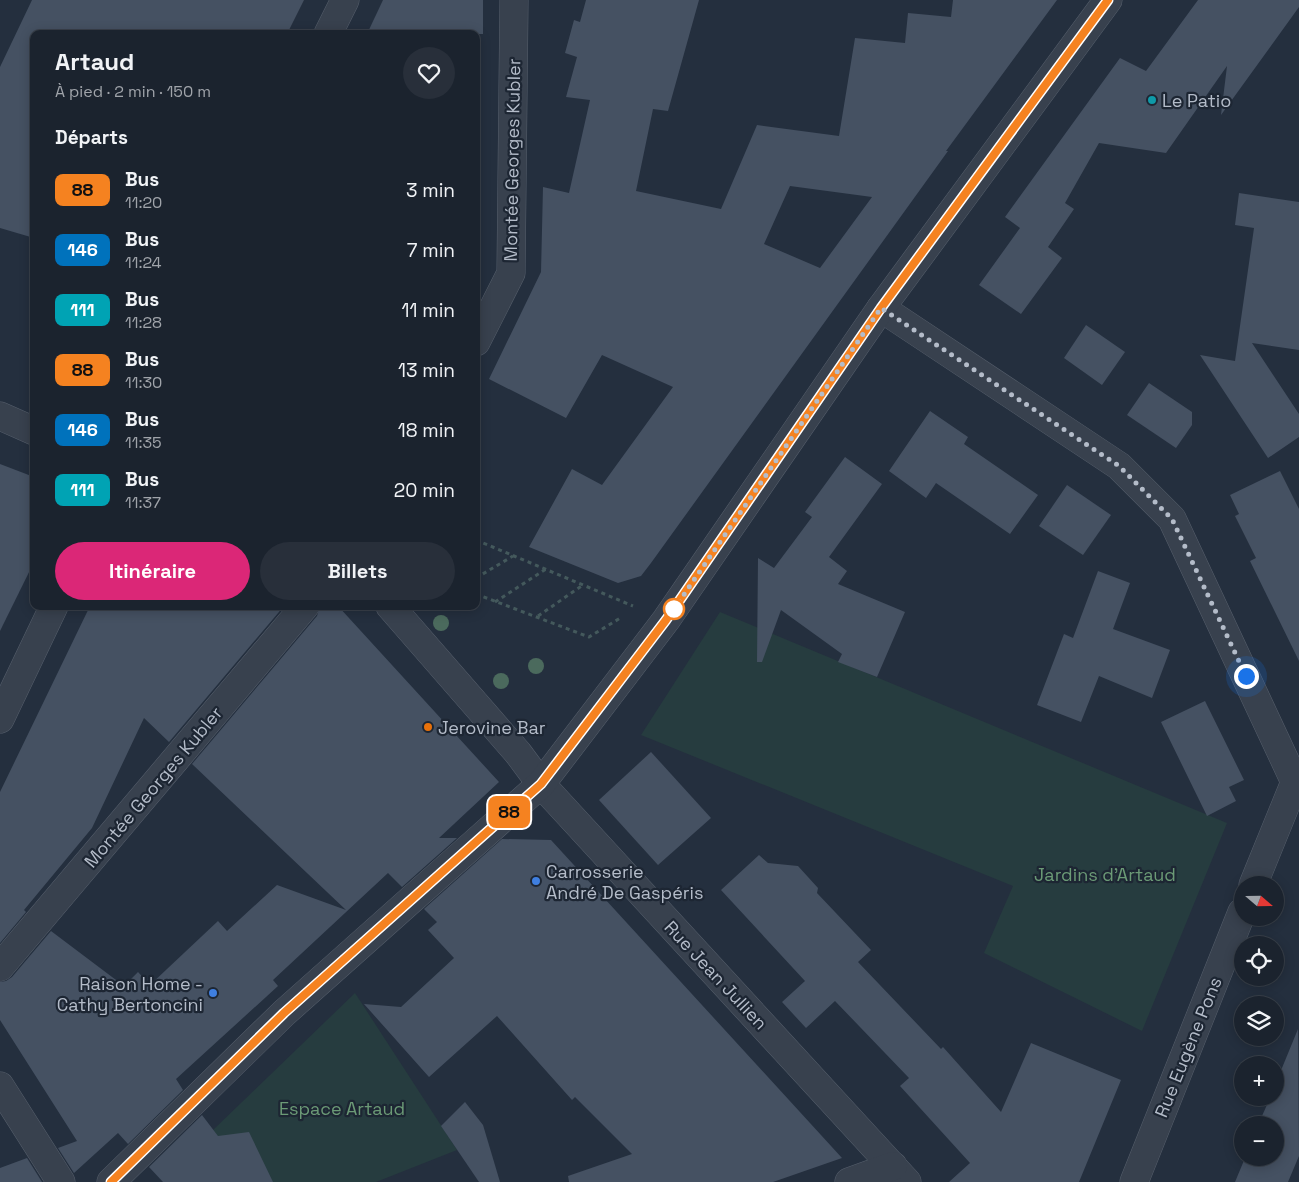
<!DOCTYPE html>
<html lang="fr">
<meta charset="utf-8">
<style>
:root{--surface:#1b232e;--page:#282f3a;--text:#f1f3f6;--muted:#a0a4aa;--line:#39404a;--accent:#db2777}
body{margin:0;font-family:"Space Grotesk",sans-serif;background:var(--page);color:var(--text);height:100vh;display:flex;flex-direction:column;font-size:19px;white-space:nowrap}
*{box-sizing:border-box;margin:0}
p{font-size:16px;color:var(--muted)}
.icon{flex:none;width:28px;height:28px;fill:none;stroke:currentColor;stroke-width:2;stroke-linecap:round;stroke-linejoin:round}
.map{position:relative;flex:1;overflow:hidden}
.details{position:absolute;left:30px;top:30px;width:450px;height:580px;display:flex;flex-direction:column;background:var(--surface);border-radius:10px;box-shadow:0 2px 12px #0003,0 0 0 1px var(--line)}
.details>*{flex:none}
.badge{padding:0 10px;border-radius:8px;font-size:18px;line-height:32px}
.needle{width:32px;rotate:110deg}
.buttons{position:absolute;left:1234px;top:876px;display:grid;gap:10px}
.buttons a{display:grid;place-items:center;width:50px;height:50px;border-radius:50%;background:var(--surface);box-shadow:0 2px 12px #0003,0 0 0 1px var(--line);font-size:25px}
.you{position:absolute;width:25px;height:25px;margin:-12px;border:4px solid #fff;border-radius:50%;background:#1a73e8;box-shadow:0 0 0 8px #1a73e833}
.map>.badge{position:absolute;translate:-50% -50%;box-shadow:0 0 0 2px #fff}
h2{padding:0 25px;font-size:19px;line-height:45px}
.round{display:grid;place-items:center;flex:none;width:52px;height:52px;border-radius:26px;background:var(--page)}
.head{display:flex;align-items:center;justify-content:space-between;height:85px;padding:0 25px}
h1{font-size:24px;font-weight:600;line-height:38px}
.primary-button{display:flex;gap:10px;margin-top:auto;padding:10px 25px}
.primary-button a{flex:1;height:58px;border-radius:30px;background:var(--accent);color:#fff;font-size:20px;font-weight:600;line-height:58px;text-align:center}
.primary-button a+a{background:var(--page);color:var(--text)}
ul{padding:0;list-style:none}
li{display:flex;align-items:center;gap:15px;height:60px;padding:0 25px}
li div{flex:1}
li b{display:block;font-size:19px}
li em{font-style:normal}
li .badge{min-width:55px;font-weight:700;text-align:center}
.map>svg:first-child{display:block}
.green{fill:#263c3f}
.building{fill:#455162;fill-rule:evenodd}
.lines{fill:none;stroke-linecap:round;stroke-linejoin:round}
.street-casing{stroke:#565f6c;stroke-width:29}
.path{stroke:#44595c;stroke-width:3;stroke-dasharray:4 4;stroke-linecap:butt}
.street{stroke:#38414e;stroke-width:28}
.tree{fill:#4b6a5d}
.line-casing{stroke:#fff;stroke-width:11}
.line{stroke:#f58220;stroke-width:8}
.walk{stroke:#b4bcc9;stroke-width:5;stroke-dasharray:0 9}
.culture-dot{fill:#0f9aa8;stroke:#1d2633;stroke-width:2}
.stop-dot{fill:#fff;stroke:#f58220;stroke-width:2.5}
.food-dot{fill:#e8710a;stroke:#1d2633;stroke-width:2}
.shop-dot{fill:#3f7fe0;stroke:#1d2633;stroke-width:2}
.labels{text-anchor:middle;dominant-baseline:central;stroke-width:4.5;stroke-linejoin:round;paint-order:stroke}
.poi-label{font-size:18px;fill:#b4bcc9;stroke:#1d2633;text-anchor:start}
.street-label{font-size:18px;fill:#b4bcc9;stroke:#1d2633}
.park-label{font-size:18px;fill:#6b9a76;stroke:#1d2633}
</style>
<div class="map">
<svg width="1299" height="1182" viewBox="0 0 1299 1182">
<rect width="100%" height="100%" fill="#242f3e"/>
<g class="green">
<path d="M 720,612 L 1227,823 L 1142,1031 L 984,953 L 1013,886 L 641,735 Z"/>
<path d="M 355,993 L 457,1150 L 376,1182 L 273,1182 L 222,1142 L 213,1130 Z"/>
</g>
<g class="building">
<path d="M 32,0 L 304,0 L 287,34 L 34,34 L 34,238 L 0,228 L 0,67 Z"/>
<path d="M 383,0 L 483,0 L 483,34 L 367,34 Z"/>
<path d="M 586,0 L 699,0 L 668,111 L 653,109 L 636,191 L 721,209 L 757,125 L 839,136 L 855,38 L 905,43 L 908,13 L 951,17 L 953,0 L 1057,0 L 946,151 L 948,151 L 651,563 L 641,576 L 618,583 L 529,547 L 572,469 L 602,485 L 673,387 L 602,355 L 566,418 L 489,379 L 541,272 L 543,187 L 569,193 L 590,100 L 566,97 L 577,57 L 565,53 L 574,20 L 580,22 ZM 790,186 L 872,197 L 820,268 L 764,244 Z"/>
<path d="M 1198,0 L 1299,0 L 1299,7 L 1221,115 L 1227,66 L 1166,153 L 1099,143 L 1065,203 L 1074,209 L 1048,247 L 1062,258 L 1021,314 L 979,285 L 1020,228 L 1005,217 L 1120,58 L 1146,71 Z"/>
<path d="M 1239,193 L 1299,202 L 1299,350 L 1252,343 L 1299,414 L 1299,437 L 1268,458 L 1200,355 L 1235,361 L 1254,228 L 1235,225 Z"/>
<path d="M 1086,325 L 1125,352 L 1102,385 L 1064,358 Z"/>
<path d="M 1149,383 L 1192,412 L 1192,425 L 1176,448 L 1127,415 Z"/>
<path d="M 930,411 L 968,437 L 964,444 L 1038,495 L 1010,534 L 936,483 L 926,498 L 889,471 Z"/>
<path d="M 845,457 L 882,484 L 829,557 L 847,571 L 838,584 L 905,612 L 877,677 L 838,662 L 842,654 L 781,610 L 762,662 L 757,662 L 758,558 L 774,568 L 812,517 L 805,512 Z"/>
<path d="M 0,464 L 34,477 L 34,562 L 0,631 Z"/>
<path d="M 1280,471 L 1299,509 L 1299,661 L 1250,561 L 1256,558 L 1235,516 L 1239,514 L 1230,495 Z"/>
<path d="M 1067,485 L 1111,515 L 1083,555 L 1039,526 Z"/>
<path d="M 1098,571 L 1130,583 L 1113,629 L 1170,650 L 1152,698 L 1099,676 L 1081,722 L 1037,705 L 1064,634 L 1073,638 Z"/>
<path d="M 90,606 L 284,606 L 169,742 L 144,718 L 92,828 L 24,910 L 26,912 L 0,943 L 0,792 Z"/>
<path d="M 320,606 L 338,606 L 499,782 L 439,838 L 457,838 L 402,887 L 388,873 L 273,980 L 278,986 L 176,1079 L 183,1090 L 128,1144 L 118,1133 L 74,1173 L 58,1148 L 77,1141 L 0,1020 L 0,982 L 6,981 L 12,977 L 51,931 L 124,986 L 138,972 L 150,985 L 218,921 L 227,931 L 277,885 L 346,910 L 192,764 L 317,616 Z"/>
<path d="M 1205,701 L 1244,780 L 1229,787 L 1236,801 L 1207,816 L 1161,722 Z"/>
<path d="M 651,752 L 711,818 L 658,865 L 599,800 Z"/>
<path d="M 502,839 L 551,840 L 842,1158 L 773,1182 L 569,1182 L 568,1176 L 632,1154 L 575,1097 L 572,1100 L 497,1016 L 429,1077 L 364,1004 L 401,1007 L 454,958 L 428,930 L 437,922 L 424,909 Z"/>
<path d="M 759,855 L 768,863 L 798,866 L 818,888 L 817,893 L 871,950 L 858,962 L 941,1049 L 943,1047 L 1001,1112 L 1031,1043 L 1121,1080 L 1079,1182 L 949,1182 L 970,1163 L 900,1086 L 909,1078 L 835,1001 L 806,1028 L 782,1002 L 805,981 L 721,890 Z"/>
<path d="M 1298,1029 L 1299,1156 L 1288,1182 L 1235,1182 L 1245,1158 L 1275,1158 L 1275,1125 L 1258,1125 L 1270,1098 L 1275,1098 L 1275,1085 Z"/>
<path d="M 465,1102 L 483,1125 L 500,1182 L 479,1182 L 441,1126 Z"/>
<path d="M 202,1115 L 218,1136 L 249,1132 L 273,1182 L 163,1182 L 149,1167 Z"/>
<path d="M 27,1158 L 42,1182 L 0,1182 L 0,1168 Z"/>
</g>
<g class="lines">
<g class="street-casing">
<g id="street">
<path d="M 328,34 L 345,0"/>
<path d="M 881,308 L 1119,466 L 1172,519 L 1295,782 L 1253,885"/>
<path d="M 476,342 L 511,273 L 514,0"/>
<path d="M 0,416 L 34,431"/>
<path d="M 390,606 L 518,753 L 541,784 L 907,1182"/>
<path d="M 0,719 L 54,606"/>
<path d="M 0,967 L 305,606"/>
<path d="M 0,1086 L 61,1182"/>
<path d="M 111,1182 L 284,1013 L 541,784 L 666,620 L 881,308 L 1108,0"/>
<path d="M 849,1182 L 893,1166"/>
<path d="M 1134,1182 L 1242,912"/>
</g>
</g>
<g class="path">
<path d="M 476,540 L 633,606"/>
<path d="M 476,578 L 513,556"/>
<path d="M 476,594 L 589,637 L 622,617"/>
<path d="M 495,602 L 546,569"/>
<path d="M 538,616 L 583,585"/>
</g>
<use href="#street" class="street"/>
</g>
<g class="tree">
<circle cx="441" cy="623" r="8"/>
<circle cx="536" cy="666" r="8"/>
<circle cx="501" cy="681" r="8"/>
</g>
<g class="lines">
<g class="line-casing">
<path id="line" d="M 111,1182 L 284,1013 L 541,784 L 666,620 L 881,308 L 1108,0"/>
</g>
<use href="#line" class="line"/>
<path class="walk" d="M 674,609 L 881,308 L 1119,466 L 1172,519 L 1246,676"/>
</g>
<circle class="culture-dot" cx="1152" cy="100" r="5"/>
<circle class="stop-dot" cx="674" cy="609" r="10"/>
<circle class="food-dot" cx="428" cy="727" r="5"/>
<g class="shop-dot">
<circle cx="536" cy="881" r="5"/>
<circle cx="213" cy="993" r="5"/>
</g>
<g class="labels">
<g class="poi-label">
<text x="1162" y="100">Le Patio</text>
<text x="438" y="727">Jerovine Bar</text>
<text x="546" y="871">Carrosserie<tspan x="546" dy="21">André De Gaspéris</tspan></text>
<text x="203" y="983" text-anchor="end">Raison Home -<tspan x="203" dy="21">Cathy Bertoncini</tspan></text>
</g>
<g class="street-label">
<text transform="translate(512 160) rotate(-89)">Montée Georges Kubler</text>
<text transform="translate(153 787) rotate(-50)">Montée Georges Kubler</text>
<text transform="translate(716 975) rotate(47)">Rue Jean Jullien</text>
<text transform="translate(1188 1047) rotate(-68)">Rue Eugène Pons</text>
</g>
<g class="park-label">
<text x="1105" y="874">Jardins d'Artaud</text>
<text x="342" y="1108">Espace Artaud</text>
</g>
</g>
</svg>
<div class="buttons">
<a><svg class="needle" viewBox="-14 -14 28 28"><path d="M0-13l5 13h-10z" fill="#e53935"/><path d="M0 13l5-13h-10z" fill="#a0a4aa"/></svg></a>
<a><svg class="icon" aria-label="locate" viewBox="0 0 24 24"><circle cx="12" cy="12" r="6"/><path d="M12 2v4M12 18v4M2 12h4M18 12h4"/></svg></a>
<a><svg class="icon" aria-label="layers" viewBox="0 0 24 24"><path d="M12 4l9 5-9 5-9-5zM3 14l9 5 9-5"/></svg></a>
<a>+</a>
<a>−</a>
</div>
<div class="you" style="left:1246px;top:676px"></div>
<b class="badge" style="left:509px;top:812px;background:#f58220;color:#111">88</b>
<section class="details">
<div class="head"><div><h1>Artaud</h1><p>À pied · 2 min · 150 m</p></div><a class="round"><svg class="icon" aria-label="heart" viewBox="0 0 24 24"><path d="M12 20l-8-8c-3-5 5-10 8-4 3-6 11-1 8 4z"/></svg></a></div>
<h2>Départs</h2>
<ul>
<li><span class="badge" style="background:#f58220;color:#111">88</span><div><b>Bus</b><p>11:20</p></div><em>3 min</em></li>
<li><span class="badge" style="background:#0072bc;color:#fff">146</span><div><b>Bus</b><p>11:24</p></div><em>7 min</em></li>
<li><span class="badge" style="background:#00a3b4;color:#fff">111</span><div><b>Bus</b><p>11:28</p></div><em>11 min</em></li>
<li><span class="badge" style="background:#f58220;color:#111">88</span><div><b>Bus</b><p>11:30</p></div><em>13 min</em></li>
<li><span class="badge" style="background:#0072bc;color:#fff">146</span><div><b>Bus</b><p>11:35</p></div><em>18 min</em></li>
<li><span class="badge" style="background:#00a3b4;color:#fff">111</span><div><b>Bus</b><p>11:37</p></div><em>20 min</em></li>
</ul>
<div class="primary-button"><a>Itinéraire</a><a>Billets</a></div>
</section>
</div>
